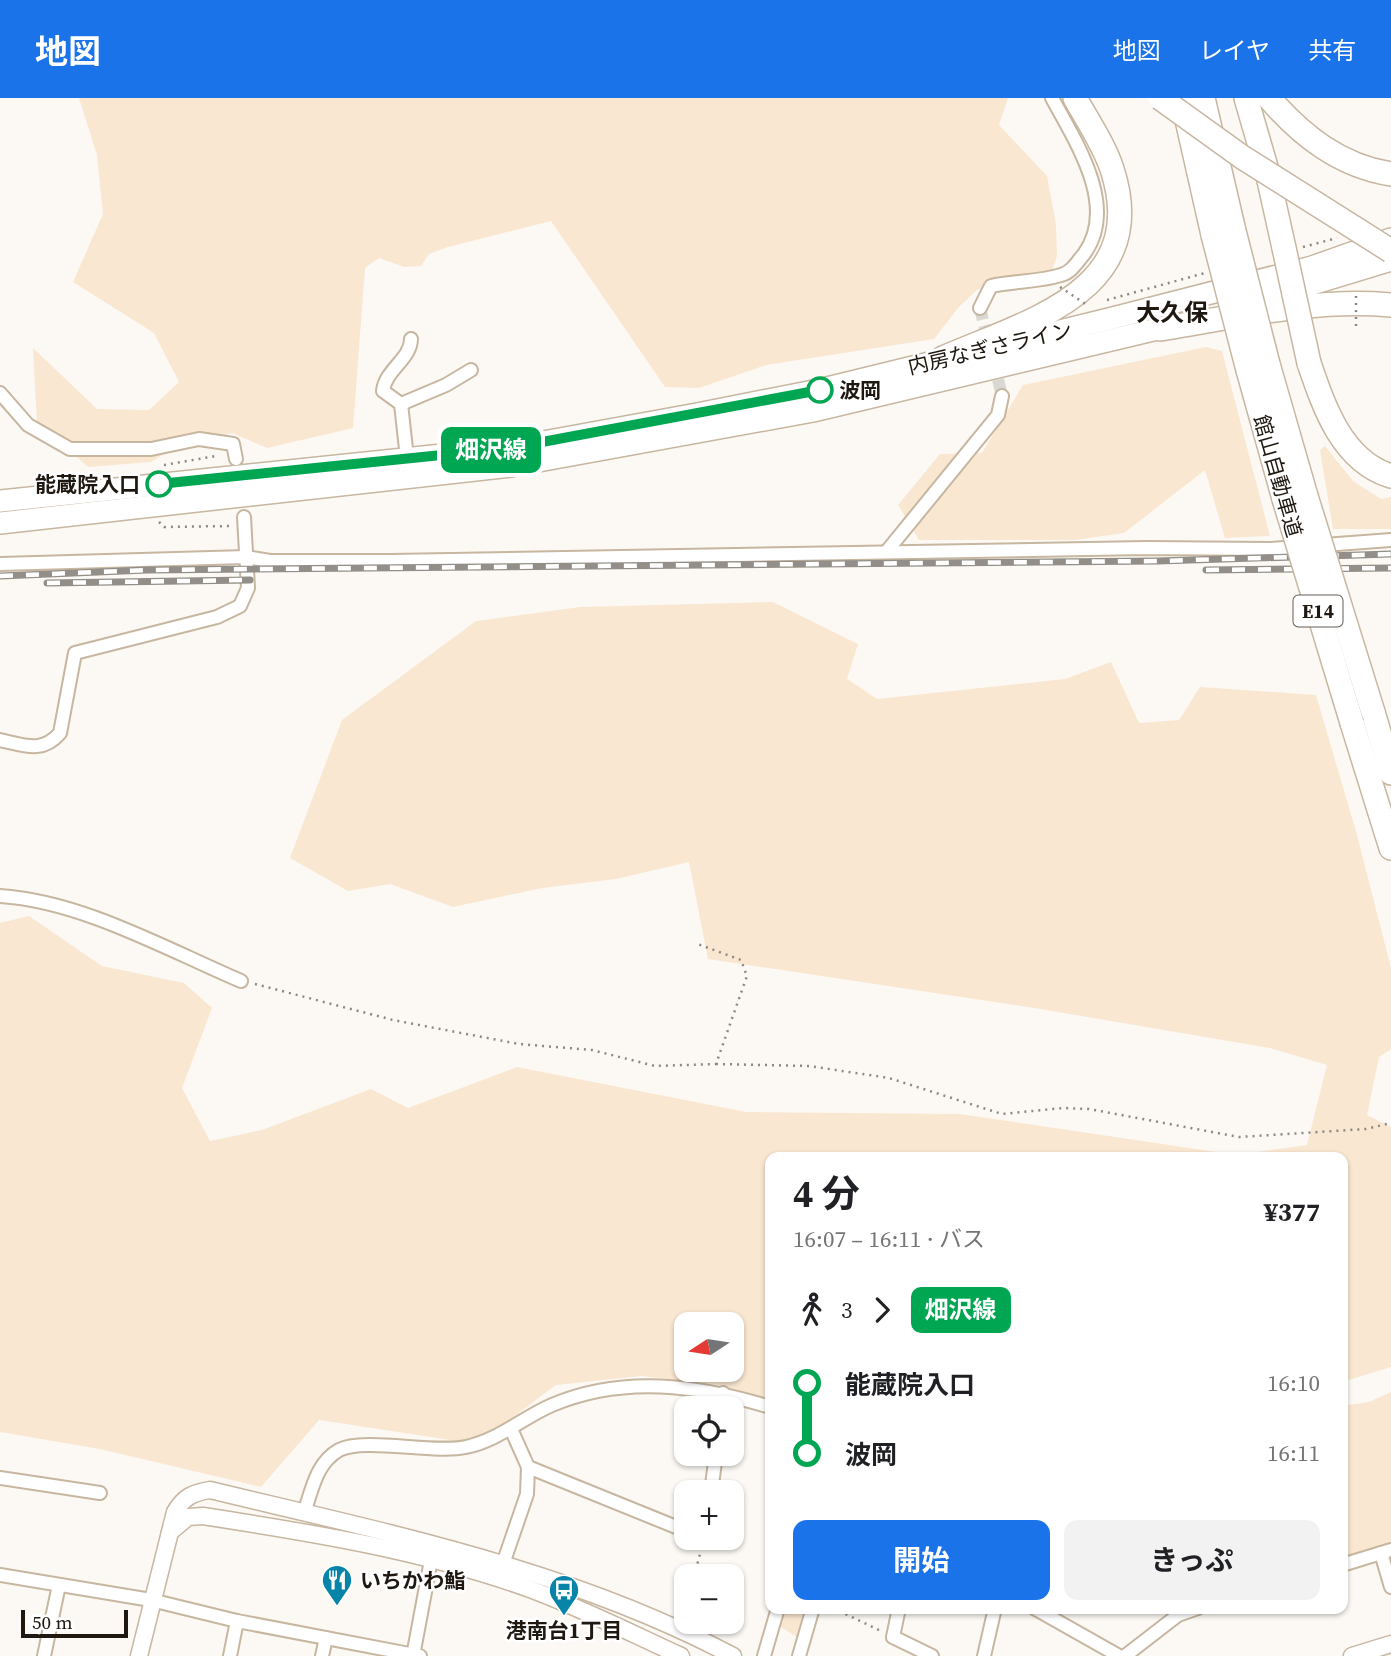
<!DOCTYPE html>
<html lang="ja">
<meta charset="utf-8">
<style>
:root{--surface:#fff;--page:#f2f2f2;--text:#202124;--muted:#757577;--accent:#1a73e8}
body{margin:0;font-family:"Source Serif 4","Noto Sans JP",serif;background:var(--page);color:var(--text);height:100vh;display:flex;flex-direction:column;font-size:26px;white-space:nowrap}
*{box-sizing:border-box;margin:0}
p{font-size:23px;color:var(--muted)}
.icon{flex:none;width:38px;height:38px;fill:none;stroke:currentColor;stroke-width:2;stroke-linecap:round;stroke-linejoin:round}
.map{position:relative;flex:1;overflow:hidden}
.side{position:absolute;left:765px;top:1054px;width:583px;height:462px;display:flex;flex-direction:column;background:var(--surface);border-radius:14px;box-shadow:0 2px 5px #0004}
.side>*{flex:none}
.badge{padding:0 14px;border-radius:10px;font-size:24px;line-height:46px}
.needle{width:46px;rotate:258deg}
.buttons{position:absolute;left:674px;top:1214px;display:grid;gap:14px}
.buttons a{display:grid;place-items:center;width:70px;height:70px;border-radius:14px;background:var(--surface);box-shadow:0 2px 5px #0004;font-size:35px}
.scale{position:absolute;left:21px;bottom:18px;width:107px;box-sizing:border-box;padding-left:7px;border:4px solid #1e1810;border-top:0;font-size:19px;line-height:24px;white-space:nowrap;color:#1e1810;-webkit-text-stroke:5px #fff;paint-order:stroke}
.map>.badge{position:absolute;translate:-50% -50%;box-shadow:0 0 0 4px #fff}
.legs{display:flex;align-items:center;gap:10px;height:77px;padding:0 28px;font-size:23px}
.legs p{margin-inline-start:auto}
.summary{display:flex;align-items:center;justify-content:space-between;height:119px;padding:0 28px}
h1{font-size:38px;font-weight:700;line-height:52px}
.primary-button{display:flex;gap:14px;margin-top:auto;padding:14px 28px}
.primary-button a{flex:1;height:80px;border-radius:14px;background:var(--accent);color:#fff;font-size:28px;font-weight:700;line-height:80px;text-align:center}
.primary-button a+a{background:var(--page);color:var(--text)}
ul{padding:0 28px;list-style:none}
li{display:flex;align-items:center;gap:24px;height:70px;font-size:26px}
li i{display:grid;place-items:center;width:10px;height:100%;margin:0 9px;background:currentColor}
li i::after{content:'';width:18px;height:18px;margin:-9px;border:5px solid;border-radius:50%;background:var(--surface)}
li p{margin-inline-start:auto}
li:first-child i{background:linear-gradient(#0000 50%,currentColor 0)}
li:last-child i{background:linear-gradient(currentColor 50%,#0000 0)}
header{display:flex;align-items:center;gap:42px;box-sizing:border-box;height:98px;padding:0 35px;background:var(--accent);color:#fff}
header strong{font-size:33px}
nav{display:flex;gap:38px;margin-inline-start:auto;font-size:24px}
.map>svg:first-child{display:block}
.green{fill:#f9e7d1;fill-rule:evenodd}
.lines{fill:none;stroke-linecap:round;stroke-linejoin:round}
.minor-tunnel{stroke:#dbd7d2;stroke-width:12;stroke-dasharray:12 6;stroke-linecap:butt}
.minor-casing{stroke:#c7b6a0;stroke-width:16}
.tertiary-casing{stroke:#c7b6a0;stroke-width:19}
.trunk-casing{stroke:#c7b6a0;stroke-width:24}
.motorway-casing{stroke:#c7b6a0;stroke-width:26}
.path{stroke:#8d8882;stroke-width:2.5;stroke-dasharray:2 5;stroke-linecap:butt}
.minor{stroke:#fff;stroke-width:12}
.tertiary{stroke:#fff;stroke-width:16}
.trunk{stroke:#fff;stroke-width:21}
.motorway{stroke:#fff;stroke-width:23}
.rail-casing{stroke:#938f88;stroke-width:7}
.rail{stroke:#fff;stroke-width:4.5;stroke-dasharray:13;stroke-linecap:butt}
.motorway-bridge-casing{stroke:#c7b6a0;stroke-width:26;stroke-linecap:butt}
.path-bridge{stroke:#8d8882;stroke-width:2.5;stroke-dasharray:2 5;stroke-linecap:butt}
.motorway-bridge{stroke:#fff;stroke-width:23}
.line-1-casing{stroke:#fff;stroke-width:16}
.line-1{stroke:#00a651;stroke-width:10}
.stop-1-dot{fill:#fff;stroke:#00a651;stroke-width:3.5}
.labels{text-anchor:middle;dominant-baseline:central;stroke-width:5;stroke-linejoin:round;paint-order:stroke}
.shield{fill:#fff;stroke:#625d58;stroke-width:2}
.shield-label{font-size:19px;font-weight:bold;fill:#1e1810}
.street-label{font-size:21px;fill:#1e1810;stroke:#fff}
.stop-label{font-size:21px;font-weight:bold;fill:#1e1810;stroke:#fff;text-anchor:start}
.poi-label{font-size:21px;font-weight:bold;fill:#1e1810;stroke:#fff;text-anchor:start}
.quarter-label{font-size:24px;font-weight:bold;fill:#1e1810;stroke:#fff}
</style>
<header>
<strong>地図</strong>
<nav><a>地図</a><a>レイヤ</a><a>共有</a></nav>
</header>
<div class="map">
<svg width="1391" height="1558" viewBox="0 0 1391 1558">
<rect width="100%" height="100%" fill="#fcf9f4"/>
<g class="green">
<path d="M 79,0 L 1008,0 L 999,27 L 1047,78 L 1056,126 L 1057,158 L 1047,188 L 978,191 L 958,210 L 934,241 L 766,267 L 699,290 L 665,289 L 551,123 L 448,149 L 429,156 L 421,168 L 404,169 L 379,160 L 365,170 L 353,330 L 267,350 L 232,335 L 170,352 L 151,364 L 88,369 L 37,325 L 33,250 L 97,311 L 149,312 L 179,284 L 154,235 L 73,184 L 103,116 L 97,57 Z"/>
<path d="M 1206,249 L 1222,253 L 1270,438 L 1225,440 L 1205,372 L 1124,435 L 1075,442 L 919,442 L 898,407 L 940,356 L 982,355 L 1023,287 Z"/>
<path d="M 1325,348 L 1353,383 L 1381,401 L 1391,399 L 1391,431 L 1333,431 L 1320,352 Z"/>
<path d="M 773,504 L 858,546 L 847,581 L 877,601 L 1065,581 L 1111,564 L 1139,625 L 1179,622 L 1200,589 L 1316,597 L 1357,737 L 1391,870 L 1391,951 L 1379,959 L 1367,1017 L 1391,1029 L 1391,1269 L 1342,1284 L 1342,1059 L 770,1059 L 770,1300 L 713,1286 L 641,1278 L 556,1287 L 477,1346 L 319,1322 L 261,1389 L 100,1351 L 0,1334 L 0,825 L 29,818 L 102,868 L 184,885 L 212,910 L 182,990 L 210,1043 L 262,1032 L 371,991 L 408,1010 L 517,969 L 746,1014 L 960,1016 L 1236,1057 L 1307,1047 L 1327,967 L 1270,950 L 1034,910 L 708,861 L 689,764 L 616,781 L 542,790 L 453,809 L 390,786 L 348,793 L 290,760 L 342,622 L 476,523 L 580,509 ZM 686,1227 L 732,1227 L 732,1272 L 686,1272 Z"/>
<path d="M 1391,1294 L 1391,1445 L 1342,1460 L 1342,1308 L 1369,1304 Z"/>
<path d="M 783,1510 L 805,1510 L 797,1539 L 779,1528 Z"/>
</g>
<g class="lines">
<g class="minor-tunnel">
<path d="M 980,210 L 989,247"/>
<path d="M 994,264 L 1002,298"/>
<path d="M 236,361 L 244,419"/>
</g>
<g class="minor-casing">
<g id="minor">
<path d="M 980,210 L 991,188 C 1014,183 1039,184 1061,177 C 1072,174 1077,164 1084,156 C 1119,108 1075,43 1052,0"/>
<path d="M 0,295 L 28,327 L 70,351 L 151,351 L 199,341 L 233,346 L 236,361"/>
<path d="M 401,306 L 446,287 L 471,272"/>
<path d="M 407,360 L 401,306 L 383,293 C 385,272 411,261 411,241"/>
<path d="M 887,453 L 998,317 L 1002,298"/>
<path d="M 0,466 L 246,459 L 270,463 L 390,463 L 1146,450 L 1271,451 L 1391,442"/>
<path d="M 0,642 C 24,647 42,656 60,635 L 75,555 L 217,519 L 240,508 L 248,490 L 244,419"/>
<path d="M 0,798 C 81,803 166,851 241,883"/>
<path d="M 721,1311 L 723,1295"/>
<path d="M 528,1369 L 686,1433"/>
<path d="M 0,1380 L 100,1395"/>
<path d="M 711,1395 L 716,1356"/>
<path d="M 304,1415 C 312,1392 316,1365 339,1352 C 364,1339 433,1356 466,1349 C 499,1342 522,1320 552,1307 C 623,1277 698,1287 770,1309"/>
<path d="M 703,1440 L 704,1440"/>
<path d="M 1381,1455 L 1391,1489"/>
<path d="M 503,1466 L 527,1396 L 528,1369 L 511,1331"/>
<path d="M 1342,1467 L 1391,1452"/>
<path d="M 0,1477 L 151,1502 L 237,1523 L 420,1558"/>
<path d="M 899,1510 L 893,1539 L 932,1558"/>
<path d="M 1034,1510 L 1119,1558"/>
<path d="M 44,1558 L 59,1487"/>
<path d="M 230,1558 L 237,1523"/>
<path d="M 322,1558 L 326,1540"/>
<path d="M 413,1558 L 431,1462"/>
<path d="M 764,1558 L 778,1510"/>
<path d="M 799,1558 L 813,1510"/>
<path d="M 984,1558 L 995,1510"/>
<path d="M 1125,1558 L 1178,1517 L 1198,1510"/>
</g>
</g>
<g class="tertiary-casing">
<g id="tertiary">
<path d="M 170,1434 L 188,1419 L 203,1418 C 313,1435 425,1453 530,1491 C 581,1510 631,1535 681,1558"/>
<path d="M 139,1558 L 175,1414 C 184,1399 192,1395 210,1392 C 388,1435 569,1471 733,1558"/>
<path d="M 1352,1558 L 1391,1546"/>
</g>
</g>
<g class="trunk-casing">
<g id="trunk">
<path d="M 1236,209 L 1391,162"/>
<path d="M 0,403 L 510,350 L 697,316 L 819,292 L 1113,220 L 1312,169 L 1391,141"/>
<path d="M 0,425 L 511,368 L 813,313 L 1174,227"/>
</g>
</g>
<g class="motorway-casing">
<g id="motorway">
<path d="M 1182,0 L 1213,137"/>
<path d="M 1203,0 L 1234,133"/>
<path d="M 1246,0 L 1266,69 L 1284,150"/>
<path d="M 1269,0 C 1302,38 1340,68 1391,76"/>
<path d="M 1160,231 C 1235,219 1315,200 1391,207"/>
<path d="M 943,260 C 1027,223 1152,194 1112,71 C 1104,47 1088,23 1075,0"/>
<path d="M 1309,265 C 1324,309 1342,363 1391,378"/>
<path d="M 1268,266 L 1306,398"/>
<path d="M 1248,272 L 1284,401"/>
<path d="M 1373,614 L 1391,675"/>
<path d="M 1352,625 L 1391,750"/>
</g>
</g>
<g class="path">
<path d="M 1303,149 L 1337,140"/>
<path d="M 1107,202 L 1205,175"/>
<path d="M 164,367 L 216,358"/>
<path d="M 159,424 L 164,429 L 231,428"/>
<path d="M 255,886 L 393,922 L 519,946 L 592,952 L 655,968 L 716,966 L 747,878 L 741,862 L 695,845"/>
<path d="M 716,966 L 809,968 L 889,980 L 1002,1016 L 1063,1010 L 1089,1011 L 1239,1039 L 1366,1031 L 1391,1025"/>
<path d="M 694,1479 L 701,1452"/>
<path d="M 833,1510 L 881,1533"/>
<path d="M 683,1519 L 686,1510"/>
</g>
<use href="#minor" class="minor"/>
<use href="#tertiary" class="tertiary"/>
<use href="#trunk" class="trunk"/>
<use href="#motorway" class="motorway"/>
<g class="rail-casing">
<g id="rail">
<path d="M 1206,472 L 1391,470"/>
<path d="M 0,478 L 147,472 L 1158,463 L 1391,456"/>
<path d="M 47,485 L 250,482"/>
</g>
</g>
<use href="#rail" class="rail"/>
<g class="motorway-bridge-casing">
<g id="motorway-bridge">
<path d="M 1160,0 L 1242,59 L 1391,153"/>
<path d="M 1234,133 L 1268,266"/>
<path d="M 1213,137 L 1248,272"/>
<path d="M 1284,150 L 1309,265"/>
<path d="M 1306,398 L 1373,614"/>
<path d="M 1284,401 L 1352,625"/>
</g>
</g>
<g class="path-bridge">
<path d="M 1060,189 L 1087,207"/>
<path d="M 1356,228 L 1356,193"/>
</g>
<use href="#motorway-bridge" class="motorway-bridge"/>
</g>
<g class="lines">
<g class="line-1-casing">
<path id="line-1" d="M 159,386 L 510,350 L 820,292"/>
</g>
<use href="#line-1" class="line-1"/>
</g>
<defs>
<g id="restaurant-pin" transform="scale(1.575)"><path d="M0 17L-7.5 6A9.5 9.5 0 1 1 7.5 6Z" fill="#0984a9" stroke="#fff"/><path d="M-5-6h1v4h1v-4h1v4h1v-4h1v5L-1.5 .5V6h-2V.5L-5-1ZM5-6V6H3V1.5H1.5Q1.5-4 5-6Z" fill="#fff"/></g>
<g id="bus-pin" transform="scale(1.575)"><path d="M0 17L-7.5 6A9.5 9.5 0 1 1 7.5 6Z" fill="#0984a9" stroke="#fff"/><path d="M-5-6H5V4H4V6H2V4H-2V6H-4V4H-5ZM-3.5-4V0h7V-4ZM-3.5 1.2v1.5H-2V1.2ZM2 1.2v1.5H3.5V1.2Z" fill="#fff"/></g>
</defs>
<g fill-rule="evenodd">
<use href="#restaurant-pin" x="337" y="1482"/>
<use href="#bus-pin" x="564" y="1492"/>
</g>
<g class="stop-1-dot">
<circle cx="820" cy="292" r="12"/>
<circle cx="159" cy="386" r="12"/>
</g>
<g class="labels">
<rect class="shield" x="1293.5" y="497.5" width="49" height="31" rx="5"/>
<g class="shield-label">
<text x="1318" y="513">E14</text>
</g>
<g class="street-label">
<text transform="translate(990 250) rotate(-13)">内房なぎさライン</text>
<text transform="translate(1278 378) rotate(74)">館山自動車道</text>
</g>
<g class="stop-label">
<text x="839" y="292">波岡</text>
<text x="140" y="386" text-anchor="end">能蔵院入口</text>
</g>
<g class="poi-label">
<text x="360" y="1482">いちかわ鮨</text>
<text x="564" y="1532" text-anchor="middle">港南台1丁目</text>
</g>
<g class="quarter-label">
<text x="1172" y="214">大久保</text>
</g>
</g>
</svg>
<div class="buttons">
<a><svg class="needle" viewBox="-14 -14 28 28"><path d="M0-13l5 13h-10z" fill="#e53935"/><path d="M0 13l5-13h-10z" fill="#757577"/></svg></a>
<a><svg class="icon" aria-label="locate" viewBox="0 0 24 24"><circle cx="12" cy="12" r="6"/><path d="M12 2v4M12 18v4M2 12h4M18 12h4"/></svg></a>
<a>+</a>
<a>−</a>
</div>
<div class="scale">50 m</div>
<b class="badge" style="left:491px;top:352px;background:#00a651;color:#fff">畑沢線</b>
<section class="side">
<div class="summary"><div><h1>4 分</h1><p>16:07 – 16:11 · バス</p></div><b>¥377</b></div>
<div class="legs"><svg class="icon" aria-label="walk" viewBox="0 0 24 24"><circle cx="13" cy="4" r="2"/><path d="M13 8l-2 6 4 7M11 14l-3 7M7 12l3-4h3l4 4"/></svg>3<svg class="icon" aria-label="forward" viewBox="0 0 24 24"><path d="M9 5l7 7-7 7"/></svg><b class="badge" style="background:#00a651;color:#fff">畑沢線</b></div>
<ul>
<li><i style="color:#00a651"></i><b>能蔵院入口</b><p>16:10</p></li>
<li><i style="color:#00a651"></i><b>波岡</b><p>16:11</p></li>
</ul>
<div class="primary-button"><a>開始</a><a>きっぷ</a></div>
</section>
</div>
